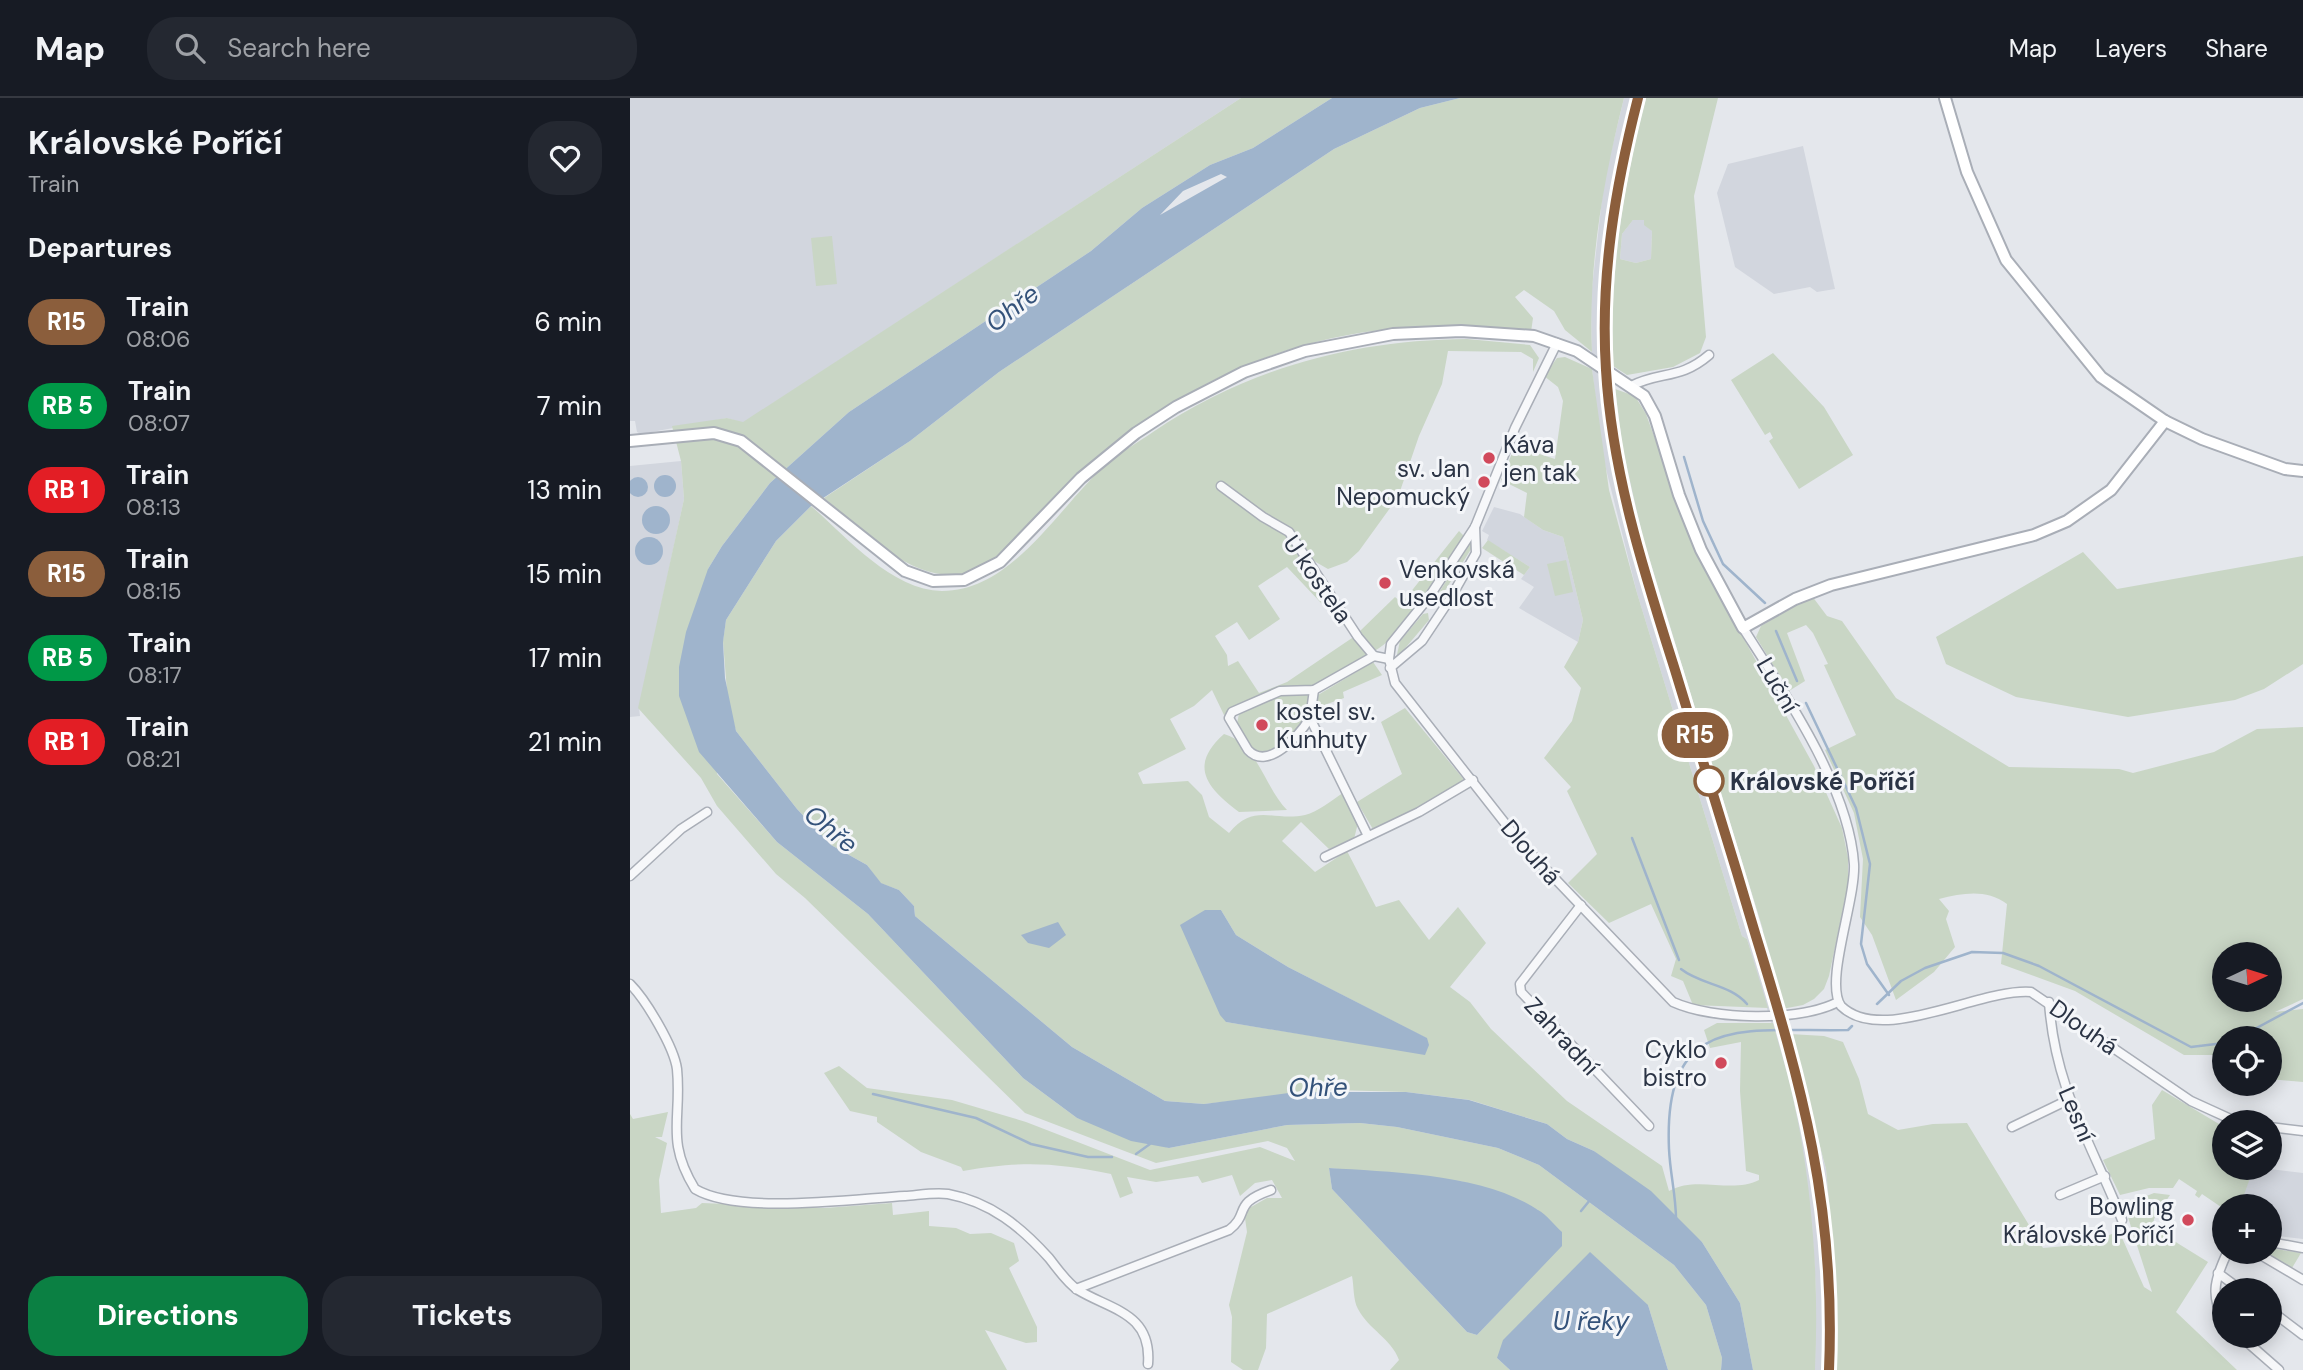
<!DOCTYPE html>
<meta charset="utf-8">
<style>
:root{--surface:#171b24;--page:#242831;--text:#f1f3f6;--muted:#9ea1a6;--line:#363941;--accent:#0b8043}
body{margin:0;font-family:"DM Sans",sans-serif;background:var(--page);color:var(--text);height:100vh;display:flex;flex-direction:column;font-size:26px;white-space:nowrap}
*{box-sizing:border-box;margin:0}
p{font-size:23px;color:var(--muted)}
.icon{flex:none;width:38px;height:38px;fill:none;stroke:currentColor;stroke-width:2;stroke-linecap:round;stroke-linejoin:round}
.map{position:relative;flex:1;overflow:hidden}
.panel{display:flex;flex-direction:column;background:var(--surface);width:630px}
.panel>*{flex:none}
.badge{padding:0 14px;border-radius:23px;font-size:24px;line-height:46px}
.needle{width:46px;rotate:86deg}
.fabs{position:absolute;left:1582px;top:844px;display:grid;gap:14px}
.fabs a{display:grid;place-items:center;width:70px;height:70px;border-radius:50%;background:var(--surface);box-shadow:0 4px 18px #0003;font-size:35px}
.map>.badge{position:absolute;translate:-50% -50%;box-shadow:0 0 0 4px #fff}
h2{padding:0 28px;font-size:26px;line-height:63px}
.round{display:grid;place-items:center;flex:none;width:74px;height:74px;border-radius:28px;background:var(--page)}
.summary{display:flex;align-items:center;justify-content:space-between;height:119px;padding:0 28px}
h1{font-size:33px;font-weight:700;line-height:52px}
.button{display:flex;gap:14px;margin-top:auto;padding:14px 28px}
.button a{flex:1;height:80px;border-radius:28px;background:var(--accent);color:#fff;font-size:28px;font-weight:700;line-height:80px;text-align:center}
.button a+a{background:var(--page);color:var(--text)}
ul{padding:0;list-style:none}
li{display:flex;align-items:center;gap:21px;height:84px;padding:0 28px}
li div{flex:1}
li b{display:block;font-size:26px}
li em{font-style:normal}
li .badge{min-width:77px;font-weight:700;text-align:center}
header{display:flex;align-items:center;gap:42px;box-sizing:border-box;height:98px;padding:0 35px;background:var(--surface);border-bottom:2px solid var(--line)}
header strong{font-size:33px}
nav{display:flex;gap:38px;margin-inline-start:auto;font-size:24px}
.search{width:490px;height:63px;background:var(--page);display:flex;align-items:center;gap:18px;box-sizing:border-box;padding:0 24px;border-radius:28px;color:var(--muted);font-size:26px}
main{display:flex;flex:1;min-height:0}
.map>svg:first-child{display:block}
.built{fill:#d2d6de}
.green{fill:#c9d6c5;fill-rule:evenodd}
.water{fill:#9fb4cc;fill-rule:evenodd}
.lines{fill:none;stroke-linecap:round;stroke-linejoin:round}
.stream{stroke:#9fb4cc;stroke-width:2.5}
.street-casing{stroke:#a9aeb7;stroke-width:11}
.secondary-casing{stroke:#a9aeb7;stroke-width:14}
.street{stroke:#f7f8fa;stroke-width:8}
.secondary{stroke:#fff;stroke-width:10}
.rail-casing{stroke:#7d8696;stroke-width:5}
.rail{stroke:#f4f6f9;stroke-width:2.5;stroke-dasharray:8;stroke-linecap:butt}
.line-casing{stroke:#fff;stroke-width:16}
.line{stroke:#8b5e3c;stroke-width:10}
.poi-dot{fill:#d1495b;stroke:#f4f6f9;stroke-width:2.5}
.stop-dot{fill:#fff;stroke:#8b5e3c;stroke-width:3.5}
.labels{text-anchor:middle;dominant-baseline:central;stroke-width:6;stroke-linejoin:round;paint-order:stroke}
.poi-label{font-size:24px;fill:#2b3445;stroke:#f4f6f9;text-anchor:start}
.street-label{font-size:24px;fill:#2b3445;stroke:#f4f6f9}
.stop-label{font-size:24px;font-weight:bold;fill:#2b3445;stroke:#f4f6f9;text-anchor:start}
.water-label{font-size:26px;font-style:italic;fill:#34527a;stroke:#f4f6f9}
</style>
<header>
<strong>Map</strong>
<div class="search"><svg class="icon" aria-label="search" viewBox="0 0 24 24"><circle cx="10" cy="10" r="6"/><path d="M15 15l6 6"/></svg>Search here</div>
<nav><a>Map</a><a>Layers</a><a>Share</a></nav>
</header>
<main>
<section class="panel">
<div class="summary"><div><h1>Královské Poříčí</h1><p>Train</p></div><a class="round"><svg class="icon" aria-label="heart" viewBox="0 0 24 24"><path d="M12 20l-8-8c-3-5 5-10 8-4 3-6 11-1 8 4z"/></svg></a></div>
<h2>Departures</h2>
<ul>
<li><span class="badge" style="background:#8b5e3c;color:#fff">R15</span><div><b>Train</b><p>08:06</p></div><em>6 min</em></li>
<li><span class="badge" style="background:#009847;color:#fff">RB 5</span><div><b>Train</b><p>08:07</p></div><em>7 min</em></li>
<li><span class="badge" style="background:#e31e25;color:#fff">RB 1</span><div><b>Train</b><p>08:13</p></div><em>13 min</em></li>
<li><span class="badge" style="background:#8b5e3c;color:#fff">R15</span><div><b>Train</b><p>08:15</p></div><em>15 min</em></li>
<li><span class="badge" style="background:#009847;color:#fff">RB 5</span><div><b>Train</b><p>08:17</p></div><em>17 min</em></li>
<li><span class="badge" style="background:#e31e25;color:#fff">RB 1</span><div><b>Train</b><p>08:21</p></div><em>21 min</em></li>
</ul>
<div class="button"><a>Directions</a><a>Tickets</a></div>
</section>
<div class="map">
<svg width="1673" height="1272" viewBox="0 0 1673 1272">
<rect width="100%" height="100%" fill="#e4e7ec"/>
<g class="built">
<path d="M 0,0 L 611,0 L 113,325 L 97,320 L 11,336 L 7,334 L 5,323 L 0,323 Z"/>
<path d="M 994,0 L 1016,0 L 995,87 L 982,199 L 983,273 L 993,352 L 1027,490 L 1133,833 L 1129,837 L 1196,1071 L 1207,1193 L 1206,1272 L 1185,1272 L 1186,1194 L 1182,1127 L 1165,1008 L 1117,841 L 1112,838 L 1007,495 L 972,355 L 962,271 L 961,199 L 974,83 Z"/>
<path d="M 1173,48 L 1205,191 L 1187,194 L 1180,189 L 1144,196 L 1105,169 L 1087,95 L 1098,66 Z"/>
<path d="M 1003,122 L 1014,122 L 1022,133 L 1021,161 L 1006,165 L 990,161 L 992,136 Z"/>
<path d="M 51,363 L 54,401 L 9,610 L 10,618 L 0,619 L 0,368 Z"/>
<path d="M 864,409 L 890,416 L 913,432 L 933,439 L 953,522 L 948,544 L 889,510 L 904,489 L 891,481 L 900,469 L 857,442 L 859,437 L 852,433 Z"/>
<path d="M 1624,1069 L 1673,1075 L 1673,1141 L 1640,1137 L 1640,1108 L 1609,1108 Z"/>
</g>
<g class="green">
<path d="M 611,0 L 702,0 L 623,50 L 580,67 L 512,110 L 461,153 L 219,314 L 140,385 L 92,448 L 78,471 L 87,676 L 147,744 L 238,816 L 393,980 L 447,1020 L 539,1050 L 657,1027 L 730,1025 L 767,1029 L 868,1050 L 909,1067 L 1044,1167 L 1076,1207 L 1092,1260 L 1091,1272 L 1038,1272 L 1018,1207 L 867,1260 L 880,1272 L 760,1272 L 769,1262 C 761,1240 739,1232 728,1211 C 723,1202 724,1188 722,1178 L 637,1216 L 636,1250 L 628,1272 L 613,1272 L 601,1264 L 602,1219 L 599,1207 L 617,1134 L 614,1113 L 637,1100 L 652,1100 L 642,1082 L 625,1085 L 610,1098 L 602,1077 L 572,1085 L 568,1078 L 526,1084 L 497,1079 L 503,1095 L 490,1100 L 481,1076 C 424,1064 389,1063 333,1073 L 331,1069 L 291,1054 L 247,1024 L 247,1019 L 220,1013 L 194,975 L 209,968 L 237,990 L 322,1002 L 396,1024 L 520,1072 L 630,1049 L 665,1063 L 657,1050 L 638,1043 L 526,1065 L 395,1015 L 175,800 L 146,776 L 87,708 L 71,680 L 8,610 L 54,401 L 51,363 L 42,328 L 97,320 L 113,324 ZM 699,1070 L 834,1084 L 908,1112 L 895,1186 L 847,1237 L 837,1234 L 702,1091 Z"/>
<path d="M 830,0 L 994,0 C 973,84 958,167 962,254 L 935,232 L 924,213 L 894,192 L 885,199 L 903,220 L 901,234 C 855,233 807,227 762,231 C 687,237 601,266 538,309 C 511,328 487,354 463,376 C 434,401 374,467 339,475 C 282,488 233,432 194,400 L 280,343 L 369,274 L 704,51 L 790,10 Z"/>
<path d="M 1016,0 L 1088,0 L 1064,98 L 1076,239 L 1070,255 L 1043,269 L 997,277 L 983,268 C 979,175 993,89 1016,0 ZM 1003,122 L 1014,122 L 1014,127 L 1022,133 L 1021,161 L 1006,165 L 990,161 L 992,136 Z"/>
<path d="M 202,138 L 207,186 L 186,188 L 181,140 Z"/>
<path d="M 837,241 L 900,247 L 909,260 L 903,274 L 903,261 L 891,254 L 818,253 L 812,286 L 789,338 L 768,399 L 729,453 L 717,464 L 698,471 L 684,463 L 672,464 L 699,502 L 692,506 L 657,469 L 628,488 L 650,521 L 619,542 L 607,524 L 585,538 L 597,557 L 598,568 L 608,563 L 629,595 L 657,584 L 725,538 L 737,557 L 683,590 L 652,590 L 594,617 L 582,592 L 564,608 L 540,621 L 556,651 L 508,675 L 513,686 L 558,683 L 572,697 L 579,719 L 599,735 C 624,704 644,724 675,717 C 688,714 702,702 713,695 L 728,725 L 724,741 L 699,751 L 671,724 L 652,743 L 685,774 L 717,753 L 746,809 L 769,802 L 799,842 L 828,809 L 856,845 L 820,889 L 840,904 L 861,931 L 937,1003 L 1032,1068 L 1039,1093 C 1067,1077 1101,1096 1129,1082 L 1129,1077 L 1116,1073 L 1110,993 L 1111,944 L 1080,950 L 1074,932 L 1087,925 L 1143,925 C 1150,953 1160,981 1165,1009 C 1183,1095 1189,1184 1185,1272 L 1123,1272 L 1110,1205 L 1072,1144 L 964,1053 L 937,1041 L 917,1026 L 840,1002 L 776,994 L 706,992 L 574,1006 L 535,1003 L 442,949 L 285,818 L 284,808 L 269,792 L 250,785 L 237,767 L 201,747 L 167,711 L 106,633 L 98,606 L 93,543 L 96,522 L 146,443 L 181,408 C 217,439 261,492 312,493 C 384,493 430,406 479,364 C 492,353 509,344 523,334 C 618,270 723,242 837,241 ZM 591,812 L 606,837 L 658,869 L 796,940 L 795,956 L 596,924 Z"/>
<path d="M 1143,255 L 1194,309 L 1223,357 L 1169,391 L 1139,343 L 1143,340 L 1140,334 L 1135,337 L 1101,282 Z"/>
<path d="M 935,259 L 962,271 L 979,392 L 1007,495 L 1112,838 L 1117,841 L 1138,910 L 1063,907 L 1053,883 L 1041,878 L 1046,861 L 1021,806 L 979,825 L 938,785 L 967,756 L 937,693 L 941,689 L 914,660 L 942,623 L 951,590 L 934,569 L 948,544 L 953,522 L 933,439 L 913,432 L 894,419 L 897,395 L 871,382 L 885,348 L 925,361 L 933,303 L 928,289 L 914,278 L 927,260 Z"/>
<path d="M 985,291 L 1005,298 L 1016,316 L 1066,454 L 1184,668 L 1212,730 L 1218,760 L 1218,787 L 1199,878 L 1194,891 L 1184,901 L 1173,907 L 1152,911 L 1129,837 L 1133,832 L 1013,440 L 993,352 Z"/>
<path d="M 829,433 L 834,438 L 833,443 C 818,466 767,544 744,553 L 729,534 L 765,499 L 772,505 Z"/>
<path d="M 842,441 L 845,445 L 804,510 L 802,506 Z"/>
<path d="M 858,442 L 900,469 L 894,477 L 852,450 Z"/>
<path d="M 1453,454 L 1487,491 L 1673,458 L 1673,566 L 1634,591 L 1605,602 L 1498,619 L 1386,599 L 1316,566 L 1306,539 Z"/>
<path d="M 936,462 L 943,494 L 925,498 L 917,466 Z"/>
<path d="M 1182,498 L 1197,518 L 1212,523 L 1266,600 L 1379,669 L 1489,671 L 1503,675 L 1584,654 L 1627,631 L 1673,629 L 1673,901 L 1645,914 L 1673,911 L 1673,984 L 1640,981 L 1640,940 L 1594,940 L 1594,957 L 1554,957 L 1445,893 L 1371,866 L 1377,806 C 1356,791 1334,795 1309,801 L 1319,813 L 1316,821 L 1325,849 L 1304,874 L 1266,902 L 1242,837 L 1230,819 L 1233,761 L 1224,715 L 1195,652 L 1226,637 L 1194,567 L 1198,566 L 1183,535 L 1176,527 L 1157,535 L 1175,583 L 1159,593 L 1126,539 L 1131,528 ZM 1594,856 L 1640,856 L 1640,901 L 1594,901 Z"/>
<path d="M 798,515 L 799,522 L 766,561 L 770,543 L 793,516 Z"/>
<path d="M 743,564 L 752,577 L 713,594 L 714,600 L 683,611 L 688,597 Z"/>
<path d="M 658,596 L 679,597 C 677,621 668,634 649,649 C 645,652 640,657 634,656 C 620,656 613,640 606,630 L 609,616 L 639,599 Z"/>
<path d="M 775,610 L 835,683 L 744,733 L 727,704 L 772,676 L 751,624 Z"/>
<path d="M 594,636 C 627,645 635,690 657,712 L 609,714 C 577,690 558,668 594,636 Z"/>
<path d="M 1160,936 L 1194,938 L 1213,944 L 1229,981 L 1238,1016 L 1268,1032 L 1303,1026 L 1337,1025 L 1413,1150 L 1458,1146 L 1489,1133 L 1514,1189 L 1522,1194 L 1494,1107 L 1524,1095 L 1540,1097 L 1524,1121 L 1523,1130 L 1578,1164 L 1546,1214 L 1607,1272 L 1206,1272 L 1207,1193 L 1196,1071 Z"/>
<path d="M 1532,992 L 1594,1029 L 1594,1069 L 1624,1069 L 1610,1108 L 1594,1108 L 1594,1111 L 1572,1096 L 1569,1100 L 1565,1097 L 1567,1093 L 1549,1081 L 1543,1090 L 1519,1090 L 1490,1097 L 1473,1062 L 1525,1041 L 1522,1007 Z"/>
<path d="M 38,1014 L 32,1039 L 25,1039 L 37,1045 L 29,1082 L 31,1115 L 66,1110 L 72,1105 L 195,1110 L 262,1105 L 263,1117 L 299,1113 L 299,1128 L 326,1130 L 340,1136 L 361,1135 L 384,1145 L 389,1163 L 379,1170 L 407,1229 L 407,1244 L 396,1245 L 355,1232 L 377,1272 L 0,1272 L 0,1016 L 3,1021 Z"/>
<path d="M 1640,1150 L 1671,1155 L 1662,1170 L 1631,1154 L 1640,1153 Z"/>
</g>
<g class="water">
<path d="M 702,0 L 830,0 L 790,10 L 704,51 L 369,274 L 280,343 L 181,408 L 146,443 L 96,522 L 93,544 L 95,580 L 106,633 L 167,711 L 201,747 L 237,767 L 251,785 L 269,792 L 284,808 L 285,818 L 442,949 L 535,1003 L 574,1006 L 666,994 L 776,994 L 839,1002 L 917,1026 L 937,1041 L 964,1053 L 1021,1093 L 1072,1144 L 1110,1205 L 1123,1272 L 1091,1272 L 1092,1260 L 1076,1207 L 1044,1167 L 909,1067 L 868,1050 L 767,1029 L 730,1025 L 657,1027 L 539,1050 L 501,1043 L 447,1020 L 393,980 L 238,816 L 147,744 L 69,654 L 49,598 L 49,569 L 56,534 L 78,471 L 92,448 L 140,385 L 219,314 L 461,153 L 512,110 L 580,67 L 623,50 ZM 591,76 L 597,79 L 530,117 L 553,93 Z"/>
<circle cx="35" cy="388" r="11"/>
<circle cx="8" cy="389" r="10"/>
<circle cx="26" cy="422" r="14"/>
<circle cx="19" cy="453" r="14"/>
<path d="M 575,812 L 591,812 L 606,837 L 658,869 L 797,940 L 799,947 L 795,957 L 596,924 L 590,917 L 550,827 Z"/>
<path d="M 428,824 L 436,837 L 419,850 L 398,845 L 391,837 Z"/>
<path d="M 699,1070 C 761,1074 855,1076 908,1112 C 917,1117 924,1127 932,1134 L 932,1148 L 847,1237 L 837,1234 L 702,1091 Z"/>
<path d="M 960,1154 L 1018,1207 L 1038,1272 L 880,1272 L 867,1260 L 873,1242 Z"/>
</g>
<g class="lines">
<g class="stream">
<path d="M 1054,359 L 1073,423 L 1093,466 L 1135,505"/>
<path d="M 1146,533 L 1167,583"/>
<path d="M 1176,605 L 1226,710 L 1240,766 L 1231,846 L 1237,866 L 1259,897"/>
<path d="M 1002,740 L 1049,862"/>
<path d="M 1051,871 C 1071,887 1100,886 1117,906"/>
<path d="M 1247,906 L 1271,883 L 1295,870 L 1342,854 L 1373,855 L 1409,868 L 1561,949 L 1594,945"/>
<path d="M 1608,940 L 1673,905"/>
<path d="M 243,996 L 346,1020 L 401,1046 L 458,1059 L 482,1059"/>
<path d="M 506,1056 L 520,1046"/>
<path d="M 951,1113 L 960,1102"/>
<path d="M 1046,1121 C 1046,1098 1040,1075 1039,1051 C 1033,913 1114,934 1218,932 L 1222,928"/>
</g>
<g class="street-casing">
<g id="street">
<path d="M 927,245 L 885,330 L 845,429 L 799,499 L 761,546 L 759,561 L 765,585 L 889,743 L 1043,904 C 1083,922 1168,924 1208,904"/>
<path d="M 1001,288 C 1030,273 1050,282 1079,257"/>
<path d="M 591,388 L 633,419 L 659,434 L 728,539 L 744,558 L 759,561"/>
<path d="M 1113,530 C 1154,594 1219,689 1224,766 C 1226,802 1194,884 1211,908 C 1252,948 1350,890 1401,894 L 1561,1003 L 1607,1024"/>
<path d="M 760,570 L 792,543 L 820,501 L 846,455 L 845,429"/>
<path d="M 684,592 L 680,620 L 738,738"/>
<path d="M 680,620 C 670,636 638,674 618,652 L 599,620 L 602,614 L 650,593 L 684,592 L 744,558"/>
<path d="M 695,759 L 789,714 L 843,682"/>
<path d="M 0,778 L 51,731 L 77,714"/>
<path d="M 951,807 L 890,886 L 891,894 L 1019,1028"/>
<path d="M 0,886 C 16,902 44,949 47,971 C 52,1021 35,1042 65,1091 C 109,1117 222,1101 275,1098 C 289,1097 305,1094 318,1096 C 361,1104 391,1129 419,1160 C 427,1170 437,1185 448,1192 C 481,1212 522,1215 518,1266"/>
<path d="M 1419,904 C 1425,991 1461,1044 1492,1122"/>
<path d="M 1382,1029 L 1438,1002"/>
<path d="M 1640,1029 L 1673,1033"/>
<path d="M 1430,1097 L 1475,1078"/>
<path d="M 1640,1144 L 1673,1150"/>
<path d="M 1624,1153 L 1673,1182"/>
<path d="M 1588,1175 L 1611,1192"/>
<path d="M 446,1191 L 599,1132 C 621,1115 601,1106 641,1092"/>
<path d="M 1640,1212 L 1673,1237"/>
<path d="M 1594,1222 C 1579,1197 1586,1178 1598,1153"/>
<path d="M 1609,1237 L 1649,1272"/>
</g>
</g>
<g class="secondary-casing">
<g id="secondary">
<path d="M 1315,0 L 1337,74 L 1376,162 L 1471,279 L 1535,323 L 1572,341 L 1655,371 L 1673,373"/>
<path d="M 0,343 L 84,335 L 111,343 L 275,473 L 303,483 L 334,482 L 370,464 L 451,380 L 506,335 L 546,309 L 614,274 L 675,253 L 763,236 L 831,233 L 904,238 L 947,253 L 1014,298 L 1025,318 L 1049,397 L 1071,452 L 1113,530 L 1165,501 L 1201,487 L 1404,437 L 1437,423 L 1481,392 L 1535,323"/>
</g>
</g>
<use href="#street" class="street"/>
<use href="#secondary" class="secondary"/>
<g class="rail-casing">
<path id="rail" d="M 1008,0 L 987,86 L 974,199 L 976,273 L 985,353 L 1020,492 L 1175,1006 L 1196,1126 L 1200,1193 L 1199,1272"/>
</g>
<use href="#rail" class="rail"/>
</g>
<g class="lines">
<g class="line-casing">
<path id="line" d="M 1008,0 C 985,90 970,179 976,272 C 982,375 1014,474 1045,572 C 1072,659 1099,747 1125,835 C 1172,988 1206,1110 1199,1272"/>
</g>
<use href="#line" class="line"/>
</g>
<g class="poi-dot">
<circle cx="859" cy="360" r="7"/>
<circle cx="854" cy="384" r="7"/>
<circle cx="755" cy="485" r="7"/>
<circle cx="632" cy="627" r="7"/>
<circle cx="1091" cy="965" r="7"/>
<circle cx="1558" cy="1122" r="7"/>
</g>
<circle class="stop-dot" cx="1079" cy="683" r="14"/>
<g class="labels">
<g class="poi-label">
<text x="873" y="346">Káva<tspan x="873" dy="28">jen tak</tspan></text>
<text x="840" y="370" text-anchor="end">sv. Jan<tspan x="840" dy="28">Nepomucký</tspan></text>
<text x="769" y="471">Venkovská<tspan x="769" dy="28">usedlost</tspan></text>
<text x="646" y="613">kostel sv.<tspan x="646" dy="28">Kunhuty</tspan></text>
<text x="1077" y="951" text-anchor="end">Cyklo<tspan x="1077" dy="28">bistro</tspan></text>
<text x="1544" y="1108" text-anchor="end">Bowling<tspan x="1544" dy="28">Královské Poříčí</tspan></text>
</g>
<g class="street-label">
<text transform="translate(688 481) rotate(55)">U kostela</text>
<text transform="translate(1148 587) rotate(60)">Luční</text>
<text transform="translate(901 754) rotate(49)">Dlouhá</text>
<text transform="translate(1454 929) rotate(35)">Dlouhá</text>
<text transform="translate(932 938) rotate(47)">Zahradní</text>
<text transform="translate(1447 1016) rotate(67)">Lesní</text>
</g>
<g class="stop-label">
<text x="1100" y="683">Královské Poříčí</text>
</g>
<g class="water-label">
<text transform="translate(382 210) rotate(-38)">Ohře</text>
<text transform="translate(201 731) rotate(39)">Ohře</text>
<text transform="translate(688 989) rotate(-1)">Ohře</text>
<text x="961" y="1223">U řeky</text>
</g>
</g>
</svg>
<div class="fabs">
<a><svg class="needle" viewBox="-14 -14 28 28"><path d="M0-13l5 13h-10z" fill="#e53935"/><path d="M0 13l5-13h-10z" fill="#9ea1a6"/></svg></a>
<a><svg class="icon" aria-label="locate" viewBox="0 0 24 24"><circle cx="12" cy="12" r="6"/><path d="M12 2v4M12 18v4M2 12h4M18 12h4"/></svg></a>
<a><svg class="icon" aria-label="layers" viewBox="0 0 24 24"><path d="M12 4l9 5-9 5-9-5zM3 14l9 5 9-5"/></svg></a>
<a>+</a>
<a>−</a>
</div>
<b class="badge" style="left:1065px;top:637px;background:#8b5e3c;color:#fff">R15</b>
</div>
</main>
